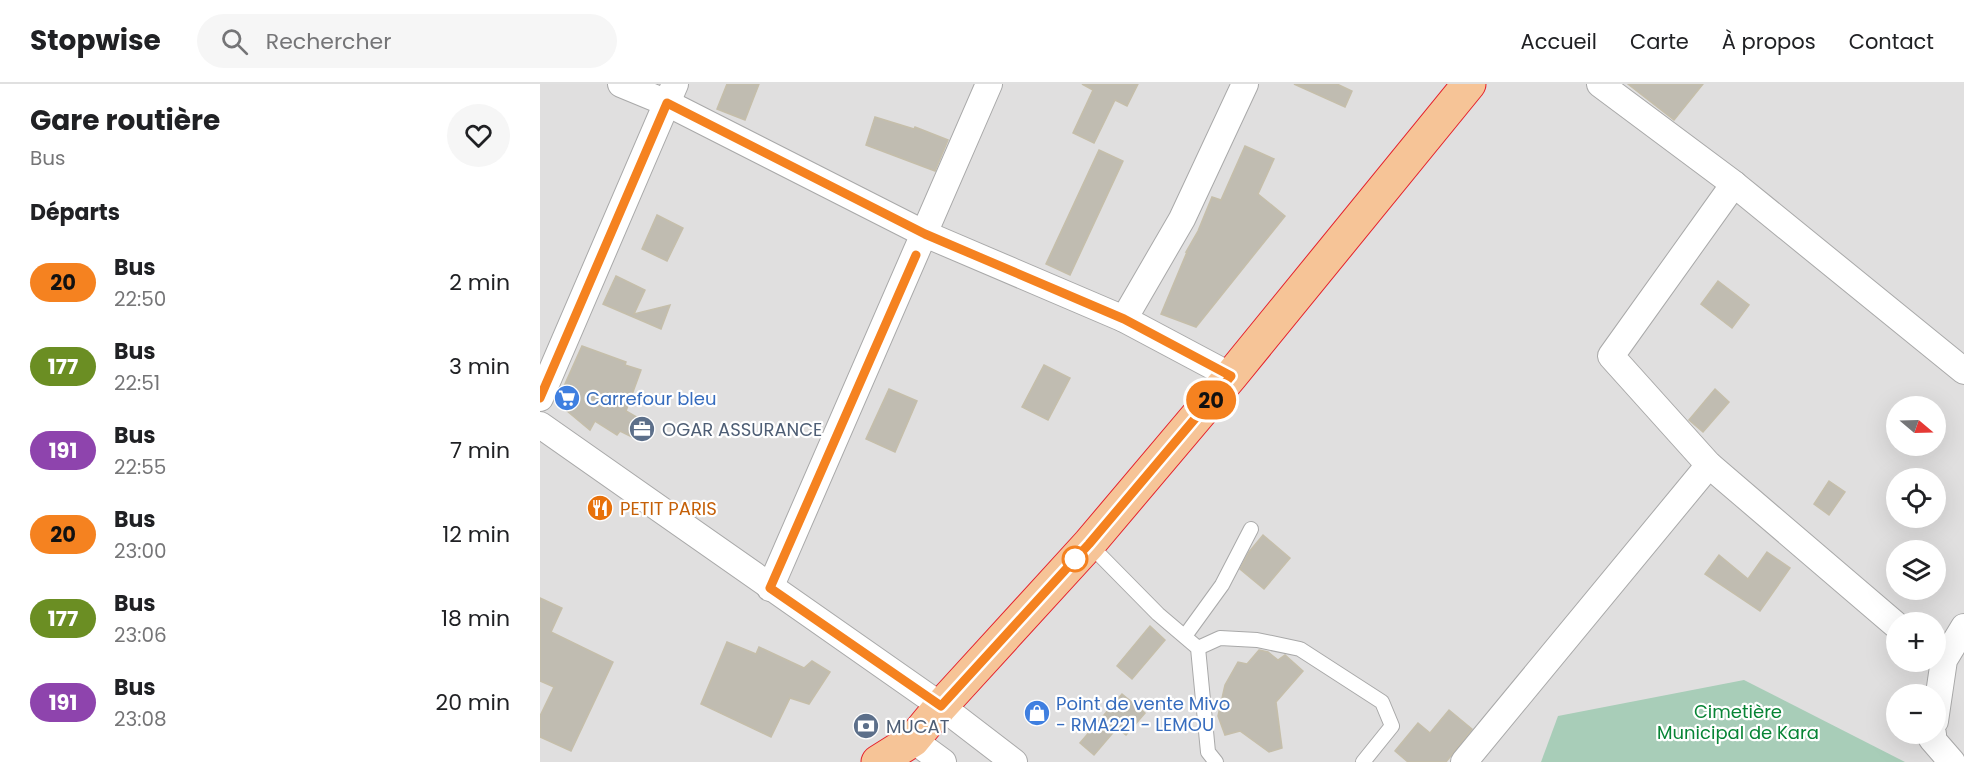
<!DOCTYPE html>
<html lang="fr">
<meta charset="utf-8">
<style>
:root{--surface:#fff;--page:#f6f6f6;--text:#202124;--muted:#757577;--line:#e0e0e0}
body{margin:0;font-family:Poppins,sans-serif;background:var(--page);color:var(--text);height:100vh;display:flex;flex-direction:column;font-size:22px;white-space:nowrap}
*{box-sizing:border-box;margin:0}
p{font-size:20px;color:var(--muted)}
.icon{flex:none;width:33px;height:33px;fill:none;stroke:currentColor;stroke-width:2;stroke-linecap:round;stroke-linejoin:round}
.map{position:relative;flex:1;overflow:hidden}
.sheet{display:flex;flex-direction:column;background:var(--surface);width:540px}
.sheet>*{flex:none}
.badge{padding:0 12px;border-radius:20px;font-size:21px;line-height:39px}
.needle{width:39px;rotate:109deg}
.buttons{position:absolute;left:1346px;top:312px;display:grid;gap:12px}
.buttons a{display:grid;place-items:center;width:60px;height:60px;border-radius:50%;background:var(--surface);box-shadow:0 6px 24px #0002;font-size:30px}
.map>.badge{position:absolute;translate:-50% -50%;box-shadow:0 0 0 3px #fff}
h2{padding:0 30px;font-size:22px;line-height:54px}
.round{display:grid;place-items:center;flex:none;width:63px;height:63px;border-radius:32px;background:var(--page)}
.head{display:flex;align-items:center;justify-content:space-between;height:102px;padding:0 30px}
h1{font-size:28px;font-weight:700;line-height:45px}
ul{padding:0;list-style:none}
li{display:flex;align-items:center;gap:18px;height:84px;padding:0 30px}
li div{flex:1}
li b{display:block;font-size:22px}
li em{font-style:normal}
li .badge{min-width:66px;font-weight:700;text-align:center}
header{display:flex;align-items:center;gap:36px;box-sizing:border-box;height:84px;padding:0 30px;background:var(--surface);border-bottom:2px solid var(--line)}
header strong{font-size:28px}
nav{display:flex;gap:33px;margin-inline-start:auto;font-size:21px}
.search{width:420px;height:54px;background:var(--page);display:flex;align-items:center;gap:15px;box-sizing:border-box;padding:0 21px;border-radius:33px;color:var(--muted);font-size:22px}
main{display:flex;flex:1;min-height:0}
.map>svg:first-child{display:block}
.residential{fill:#e0dfdf;fill-rule:evenodd}
.cemetery{fill:#a8cdb8}
.building{fill:#c0bcb1;stroke:#c5beaa;stroke-width:1.5}
.lines{fill:none;stroke-linecap:round;stroke-linejoin:round}
.service-casing{stroke:#a9a9a9;stroke-width:16}
.minor-casing{stroke:#a9a9a9;stroke-width:28}
.trunk-casing{stroke:#e5212b;stroke-width:35}
.service{stroke:#fff;stroke-width:14}
.minor{stroke:#fff;stroke-width:26}
.trunk{stroke:#f6c497;stroke-width:33}
.line-casing{stroke:#fff;stroke-width:14}
.line{stroke:#f58220;stroke-width:9}
.stop-dot{fill:#fff;stroke:#f58220;stroke-width:3}
.labels{text-anchor:middle;dominant-baseline:central;stroke-width:4.5;stroke-linejoin:round;paint-order:stroke}
.shop-label{font-size:18px;fill:#366cbe;stroke:#fff;text-anchor:start}
.service-label{font-size:18px;fill:#4e5e75;stroke:#fff;text-anchor:start}
.food-label{font-size:18px;fill:#c56008;stroke:#fff;text-anchor:start}
.park-label{font-size:18px;fill:#078435;stroke:#fff}
</style>
<header>
<strong>Stopwise</strong>
<div class="search"><svg class="icon" aria-label="search" viewBox="0 0 24 24"><circle cx="10" cy="10" r="6"/><path d="M15 15l6 6"/></svg>Rechercher</div>
<nav><a>Accueil</a><a>Carte</a><a>À propos</a><a>Contact</a></nav>
</header>
<main>
<section class="sheet">
<div class="head"><div><h1>Gare routière</h1><p>Bus</p></div><a class="round"><svg class="icon" aria-label="heart" viewBox="0 0 24 24"><path d="M12 20l-8-8c-3-5 5-10 8-4 3-6 11-1 8 4z"/></svg></a></div>
<h2>Départs</h2>
<ul>
<li><span class="badge" style="background:#f58220;color:#111">20</span><div><b>Bus</b><p>22:50</p></div><em>2 min</em></li>
<li><span class="badge" style="background:#6b8e23;color:#fff">177</span><div><b>Bus</b><p>22:51</p></div><em>3 min</em></li>
<li><span class="badge" style="background:#8e44ad;color:#fff">191</span><div><b>Bus</b><p>22:55</p></div><em>7 min</em></li>
<li><span class="badge" style="background:#f58220;color:#111">20</span><div><b>Bus</b><p>23:00</p></div><em>12 min</em></li>
<li><span class="badge" style="background:#6b8e23;color:#fff">177</span><div><b>Bus</b><p>23:06</p></div><em>18 min</em></li>
<li><span class="badge" style="background:#8e44ad;color:#fff">191</span><div><b>Bus</b><p>23:08</p></div><em>20 min</em></li>
</ul>
</section>
<div class="map">
<svg width="1424" height="678" viewBox="0 0 1424 678">
<rect width="100%" height="100%" fill="#f2f2e8"/>
<path class="residential" d="M 0,0 L 1424,0 L 1424,678 L 0,678 ZM 1356,322 L 1395,322 L 1395,362 L 1356,362 ZM 1356,394 L 1395,394 L 1395,434 L 1356,434 ZM 1356,466 L 1395,466 L 1395,506 L 1356,506 ZM 1356,538 L 1395,538 L 1395,578 L 1356,578 ZM 1356,610 L 1395,610 L 1395,650 L 1356,650 Z"/>
<path class="cemetery" d="M 1204,596 L 1365,678 L 1001,678 L 1018,632 Z"/>
<g class="building">
<path d="M 187,0 L 219,0 L 205,36 L 177,25 Z"/>
<path d="M 542,0 L 598,0 L 587,22 L 575,16 L 554,59 L 533,49 L 553,6 Z"/>
<path d="M 754,0 L 797,0 L 812,7 L 805,23 Z"/>
<path d="M 1088,0 L 1163,0 L 1134,36 Z"/>
<path d="M 335,33 L 374,45 L 375,43 L 408,56 L 395,87 L 326,61 Z"/>
<path d="M 705,62 L 734,75 L 718,110 L 745,132 L 656,243 L 621,230 L 647,168 L 646,168 L 658,147 L 672,113 L 681,116 Z"/>
<path d="M 559,66 L 583,77 L 530,191 L 506,180 Z"/>
<path d="M 117,131 L 143,144 L 127,177 L 102,165 Z"/>
<path d="M 76,192 L 105,206 L 94,230 L 130,221 L 121,245 L 63,220 Z"/>
<path d="M 1178,197 L 1209,221 L 1192,244 L 1161,220 Z"/>
<path d="M 42,262 L 86,278 L 85,281 L 101,286 L 86,327 L 107,339 L 98,356 L 80,347 L 77,351 L 55,337 L 50,346 L 21,322 L 21,309 Z"/>
<path d="M 504,281 L 530,294 L 508,336 L 482,323 Z"/>
<path d="M 349,305 L 377,317 L 355,368 L 326,355 Z"/>
<path d="M 1175,305 L 1189,318 L 1163,348 L 1149,336 Z"/>
<path d="M 1289,397 L 1305,408 L 1289,431 L 1274,420 Z"/>
<path d="M 723,451 L 750,474 L 724,505 L 700,485 L 709,468 Z"/>
<path d="M 1227,468 L 1250,484 L 1220,527 L 1165,490 L 1179,471 L 1208,495 Z"/>
<path d="M 0,514 L 22,524 L 11,548 L 73,578 L 31,667 L 0,653 L 0,632 L 14,603 L 0,597 Z"/>
<path d="M 610,542 L 625,556 L 592,595 L 577,582 Z"/>
<path d="M 187,558 L 216,570 L 219,563 L 264,584 L 272,577 L 290,588 L 269,620 L 250,614 L 231,653 L 161,620 Z"/>
<path d="M 719,566 L 728,568 L 738,576 L 745,571 L 763,587 L 736,618 L 742,664 L 729,668 L 700,647 L 685,651 L 678,632 L 685,601 L 698,578 L 707,580 Z"/>
<path d="M 582,610 L 605,629 L 586,651 L 577,644 L 554,671 L 540,659 Z"/>
<path d="M 909,626 L 932,645 L 906,678 L 868,678 L 855,667 L 878,639 L 890,649 Z"/>
</g>
<g class="lines">
<g class="service-casing">
<g id="service">
<path d="M 549,460 L 618,530 L 658,564 L 668,668 L 676,678"/>
<path d="M 645,552 L 682,501 L 711,445"/>
<path d="M 658,564 L 680,554 L 717,556 L 760,565 L 842,618 L 852,642 L 823,678"/>
</g>
</g>
<g class="minor-casing">
<g id="minor">
<path d="M 81,0 L 127,19 L 385,150 L 584,235 L 691,292"/>
<path d="M 1060,0 L 1194,100 L 1424,287"/>
<path d="M 1194,100 L 1071,272 L 1169,381 L 1356,541"/>
<path d="M 584,235 L 642,135 L 705,0"/>
<path d="M 0,314 L 135,0"/>
<path d="M 0,341 L 401,622 L 474,678"/>
<path d="M 230,504 L 449,0"/>
<path d="M 1395,637 L 1404,576 L 1424,543"/>
<path d="M 1393,650 L 1392,655 L 1412,678"/>
<path d="M 373,656 L 403,678"/>
<path d="M 924,678 L 1169,381"/>
</g>
</g>
<g class="trunk-casing">
<path id="trunk" d="M 338,678 L 373,656 L 401,622 L 549,460 L 691,292 L 929,0"/>
</g>
<use href="#service" class="service"/>
<use href="#minor" class="minor"/>
<use href="#trunk" class="trunk"/>
</g>
<g class="lines">
<g class="line-casing">
<path id="line" d="M 0,314 L 127,19 L 385,150 L 584,235 L 691,292 L 549,460 L 401,622 L 230,504 L 376,171"/>
</g>
<use href="#line" class="line"/>
</g>
<defs>
<g id="supermarket-disc" transform="scale(1.35)"><circle r="9.5" fill="#3f7fe0" stroke="#fff"/><path d="M-6-5.5h2.5l.6 2H6L4.5 2H-2.5L-4.4-4H-6ZM-1.5 3.2a1.3 1.3 0 1 0 .1 0ZM3 3.2a1.3 1.3 0 1 0 .1 0Z" fill="#fff"/></g>
<g id="office-disc" transform="scale(1.35)"><circle r="9.5" fill="#5c6f8a" stroke="#fff"/><path d="M-6-3h4V-5.5h4V-3h4V5H-6ZM-1-4.5V-3h2v-1.5ZM-6 0V1H6V0Z" fill="#fff"/></g>
<g id="restaurant-disc" transform="scale(1.35)"><circle r="9.5" fill="#e8710a" stroke="#fff"/><path d="M-5-6h1v4h1v-4h1v4h1v-4h1v5L-1.5 .5V6h-2V.5L-5-1ZM5-6V6H3V1.5H1.5Q1.5-4 5-6Z" fill="#fff"/></g>
<g id="shop-disc" transform="scale(1.35)"><circle r="9.5" fill="#3f7fe0" stroke="#fff"/><path d="M-5-2.5h2.3a2.7 3.5 0 0 1 5.4 0H5L5.5 6h-11ZM-1.5-2.5h3a1.5 2.3 0 0 0-3 0Z" fill="#fff"/></g>
<g id="bank-disc" transform="scale(1.35)"><circle r="9.5" fill="#5c6f8a" stroke="#fff"/><path d="M-6-4H6V4H-6ZM0-2.3a2.3 2.3 0 1 0 0 4.6a2.3 2.3 0 1 0 0-4.6Z" fill="#fff"/></g>
</defs>
<g fill-rule="evenodd">
<use href="#supermarket-disc" x="27" y="314"/>
<use href="#office-disc" x="102" y="345"/>
<use href="#restaurant-disc" x="60" y="424"/>
<use href="#shop-disc" x="497" y="629"/>
<use href="#bank-disc" x="326" y="642"/>
</g>
<circle class="stop-dot" cx="535" cy="475" r="12"/>
<g class="labels">
<g class="shop-label">
<text x="46" y="314">Carrefour bleu</text>
<text x="516" y="619">Point de vente Mivo<tspan x="516" dy="21">- RMA221 - LEMOU</tspan></text>
</g>
<g class="service-label">
<text x="122" y="345">OGAR ASSURANCE</text>
<text x="346" y="642">MUCAT</text>
</g>
<g class="food-label">
<text x="80" y="424">PETIT PARIS</text>
</g>
<g class="park-label">
<text x="1198" y="627">Cimetière<tspan x="1198" dy="21">Municipal de Kara</tspan></text>
</g>
</g>
</svg>
<div class="buttons">
<a><svg class="needle" viewBox="-14 -14 28 28"><path d="M0-13l5 13h-10z" fill="#e53935"/><path d="M0 13l5-13h-10z" fill="#757577"/></svg></a>
<a><svg class="icon" aria-label="locate" viewBox="0 0 24 24"><circle cx="12" cy="12" r="6"/><path d="M12 2v4M12 18v4M2 12h4M18 12h4"/></svg></a>
<a><svg class="icon" aria-label="layers" viewBox="0 0 24 24"><path d="M12 4l9 5-9 5-9-5zM3 14l9 5 9-5"/></svg></a>
<a>+</a>
<a>−</a>
</div>
<b class="badge" style="left:671px;top:316px;background:#f58220;color:#111">20</b>
</div>
</main>
